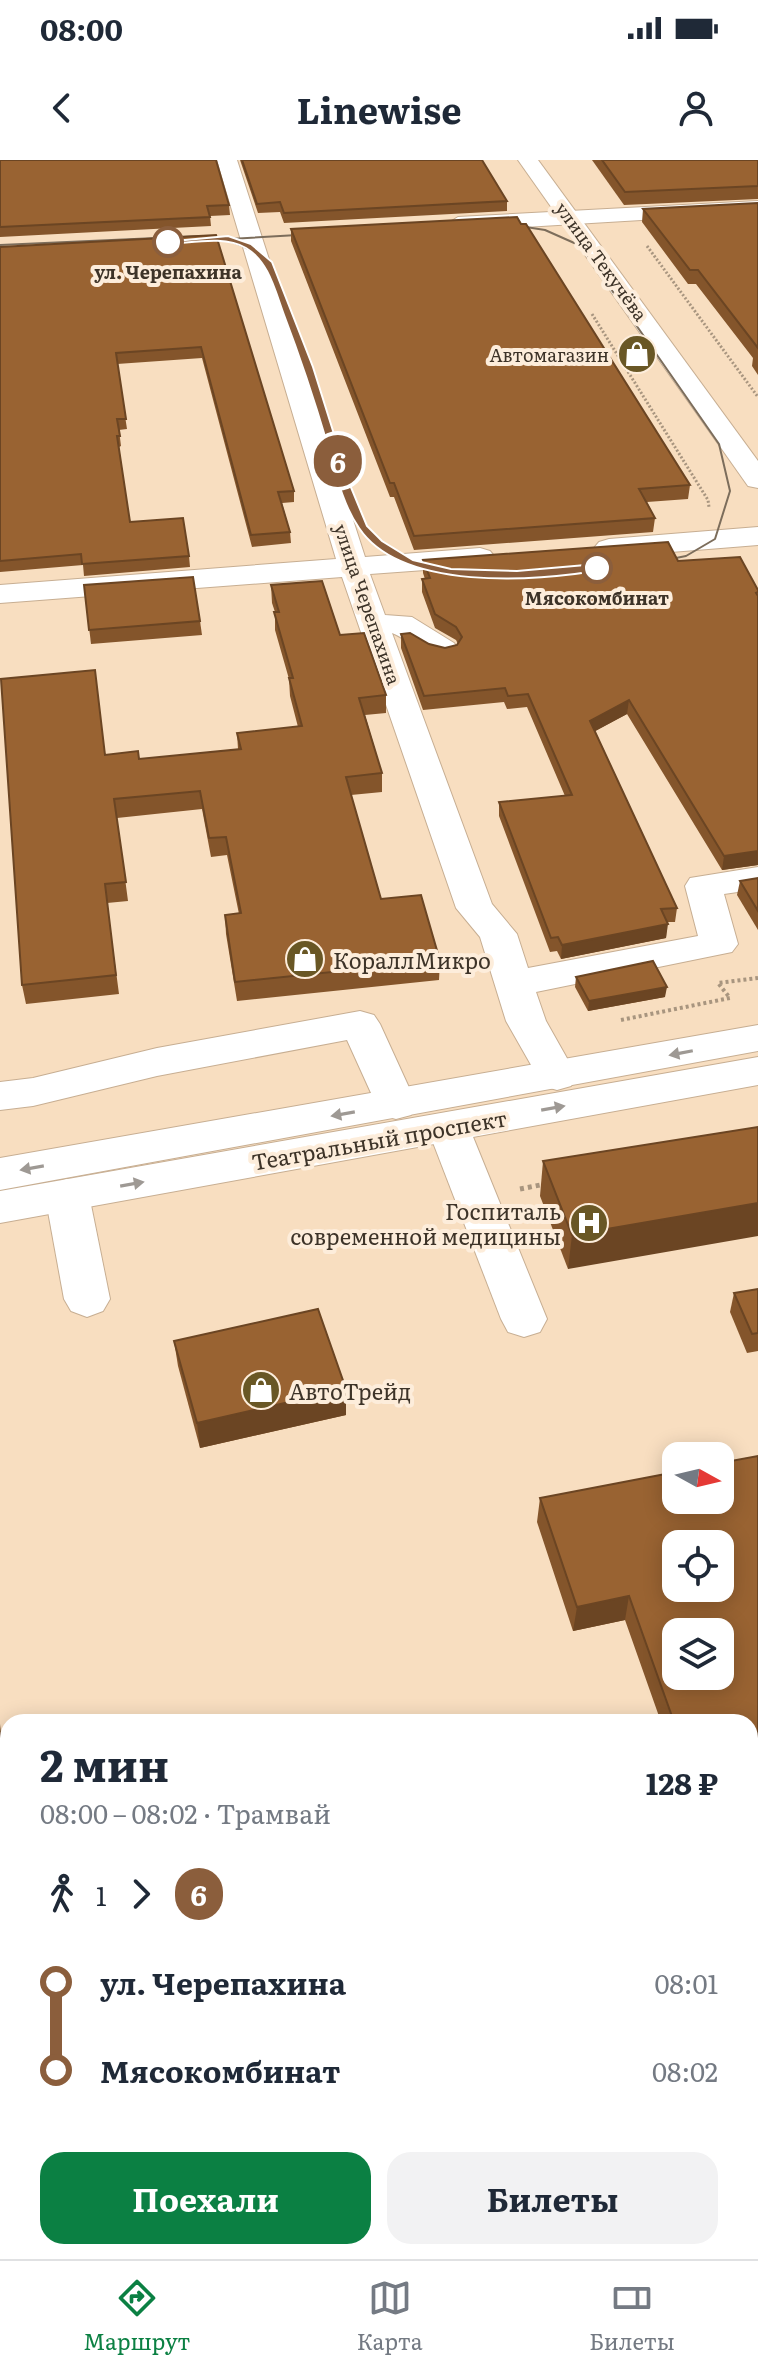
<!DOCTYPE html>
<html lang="ru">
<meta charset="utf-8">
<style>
:root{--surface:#fff;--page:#f2f2f3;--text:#1f2937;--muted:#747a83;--line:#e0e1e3;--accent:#0b8043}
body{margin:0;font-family:Literata,serif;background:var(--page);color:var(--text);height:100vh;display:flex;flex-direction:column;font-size:30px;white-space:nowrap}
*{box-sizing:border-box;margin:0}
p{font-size:26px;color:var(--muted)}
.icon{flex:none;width:44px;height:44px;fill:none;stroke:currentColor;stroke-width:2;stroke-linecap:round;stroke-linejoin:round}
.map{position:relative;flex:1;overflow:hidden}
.side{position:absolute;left:0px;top:1554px;width:758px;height:546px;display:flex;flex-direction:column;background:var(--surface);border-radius:24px 24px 0 0;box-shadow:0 4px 20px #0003}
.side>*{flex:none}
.badge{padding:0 16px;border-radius:26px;font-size:28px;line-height:52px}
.needle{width:52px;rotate:98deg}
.tools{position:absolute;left:662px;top:1282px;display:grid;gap:16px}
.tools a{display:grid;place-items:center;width:72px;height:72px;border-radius:16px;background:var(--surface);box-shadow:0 4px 20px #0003;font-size:40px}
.map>.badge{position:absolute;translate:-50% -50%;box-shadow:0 0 0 4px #fff}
.legs{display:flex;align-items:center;gap:12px;height:88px;padding:0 40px;font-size:26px}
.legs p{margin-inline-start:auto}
.head{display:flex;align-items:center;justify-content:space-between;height:136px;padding:0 40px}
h1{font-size:44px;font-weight:700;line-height:60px}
.action{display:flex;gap:16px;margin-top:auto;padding:16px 40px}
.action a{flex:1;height:92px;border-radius:24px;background:var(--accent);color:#fff;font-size:32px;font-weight:700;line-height:92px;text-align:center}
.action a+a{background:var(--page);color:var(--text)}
ul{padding:0 40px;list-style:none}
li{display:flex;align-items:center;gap:28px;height:88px;font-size:30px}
li i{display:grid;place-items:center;width:12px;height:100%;margin:0 10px;background:currentColor}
li i::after{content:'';width:20px;height:20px;margin:-10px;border:6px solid;border-radius:50%;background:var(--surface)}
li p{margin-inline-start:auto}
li:first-child i{background:linear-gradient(#0000 50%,currentColor 0)}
li:last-child i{background:linear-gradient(currentColor 50%,#0000 0)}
.status{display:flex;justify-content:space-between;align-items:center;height:56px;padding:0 40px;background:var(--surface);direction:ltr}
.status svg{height:22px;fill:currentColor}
header{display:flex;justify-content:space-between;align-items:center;height:104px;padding:0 40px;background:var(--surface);font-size:36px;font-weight:700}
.tabs{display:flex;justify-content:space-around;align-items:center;height:112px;border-top:2px solid var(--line);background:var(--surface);font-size:22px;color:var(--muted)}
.tabs a{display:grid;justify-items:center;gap:4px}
.tabs .active{color:var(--accent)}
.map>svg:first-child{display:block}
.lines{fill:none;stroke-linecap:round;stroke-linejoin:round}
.minor-casing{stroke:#c7ae92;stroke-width:2}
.major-casing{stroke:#c7ae92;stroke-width:2}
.path-far2{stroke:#a8957f;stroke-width:3;stroke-dasharray:2 2;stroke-linecap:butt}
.path-far1{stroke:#a8957f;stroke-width:4;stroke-dasharray:3 3;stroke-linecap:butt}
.path{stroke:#a8957f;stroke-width:5;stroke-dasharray:4 4;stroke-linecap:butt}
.minor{fill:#fff;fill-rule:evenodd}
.major{fill:#fff;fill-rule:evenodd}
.tram{stroke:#7c6d5b;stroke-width:2}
.wall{fill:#84552b}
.shaded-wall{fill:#6b4523}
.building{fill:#996332;stroke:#6b4523;stroke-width:2;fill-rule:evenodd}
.oneway{fill:#9e9994}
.line-1{fill:#8b5e3c;stroke:#fff;stroke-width:2}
.stop-1-dot{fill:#fff;stroke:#8b5e3c;stroke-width:4}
.labels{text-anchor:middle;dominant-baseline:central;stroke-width:8;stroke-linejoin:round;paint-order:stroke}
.far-street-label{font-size:18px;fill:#3d3328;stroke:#fdeddb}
.far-stop-label{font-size:18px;font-weight:bold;fill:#3d3328;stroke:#fdeddb}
.far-poi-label{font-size:18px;fill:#3d3328;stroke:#fdeddb;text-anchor:end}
.poi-label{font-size:22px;fill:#3d3328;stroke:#fdeddb;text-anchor:start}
.street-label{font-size:22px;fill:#3d3328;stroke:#fdeddb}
</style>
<div class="status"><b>08:00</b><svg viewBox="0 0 49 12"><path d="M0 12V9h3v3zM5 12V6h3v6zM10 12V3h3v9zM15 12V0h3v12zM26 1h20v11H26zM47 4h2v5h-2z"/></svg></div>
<header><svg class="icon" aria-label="back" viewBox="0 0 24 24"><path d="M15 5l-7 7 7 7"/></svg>Linewise<svg class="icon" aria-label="person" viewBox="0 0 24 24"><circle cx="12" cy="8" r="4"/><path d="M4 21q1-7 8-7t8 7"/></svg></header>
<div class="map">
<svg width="758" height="2099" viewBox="0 0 758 2099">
<rect width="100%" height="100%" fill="#f8dec0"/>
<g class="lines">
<g class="minor-casing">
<g id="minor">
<path d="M 217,0 L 237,0 L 365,397 L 480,388 L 490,391 L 495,397 L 490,403 L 480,406 L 370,414 L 385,455 L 412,457 L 454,483 L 459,490 L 454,497 C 429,503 414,482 392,473 L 492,744 L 517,774 L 528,808 L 698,776 L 685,726 L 690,718 L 758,707 L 758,729 L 724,734 L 738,784 L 732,792 L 536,832 L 546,861 L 577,916 L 571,926 L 557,930 L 543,926 L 506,861 L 480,777 L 456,748 L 342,417 L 0,443 L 0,425 L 336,399 Z"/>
<path d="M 758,41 L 758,53 L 458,71 L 447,64 L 458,57 Z"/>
<path d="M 758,367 L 758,385 L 609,397 L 599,394 L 594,388 L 599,382 L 609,379 Z"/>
<path d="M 360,851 L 374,855 L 380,864 L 417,945 L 411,955 L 396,959 L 381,955 L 347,880 L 157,916 L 33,946 L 0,950 L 0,922 L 33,918 L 157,888 Z"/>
<path d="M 448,952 L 463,957 L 469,967 L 547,1159 L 540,1172 L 524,1177 L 508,1172 L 501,1159 L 427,967 L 433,957 Z"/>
<path d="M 67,1019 L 82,1024 L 89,1035 L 110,1139 L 103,1151 L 87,1157 L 71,1151 L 64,1139 L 45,1035 L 52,1024 Z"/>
</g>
</g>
<g class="major-casing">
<g id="major">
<path d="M 518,0 L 538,0 L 758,301 L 758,328 L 748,326 Z"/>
<path d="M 758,865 L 758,891 L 0,1030 L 0,998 Z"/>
<path d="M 758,897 L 758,925 L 0,1063 L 0,1031 Z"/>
</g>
</g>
<g class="path-far2">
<path d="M 647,86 L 758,237"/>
<path d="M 592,154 L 708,340 L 709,347"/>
</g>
<path class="path-far1" d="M 621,860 L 730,838 L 718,823 L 758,818"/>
<path class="path" d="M 520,1029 L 545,1024"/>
<use href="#minor" class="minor"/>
<use href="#major" class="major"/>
<g class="tram">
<path d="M 506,64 L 545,70 L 581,86 L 719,284 L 730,331 L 715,379 L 686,396 L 656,402"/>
<path d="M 195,81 L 315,74"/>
<path d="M 0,85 L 201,76 C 233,79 256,87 275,114 L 345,325 L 363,367 L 378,384 L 409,402 L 444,411"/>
</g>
</g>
<g class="wall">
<path d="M 0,0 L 229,45 L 230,55 L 210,56 L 211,66 L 0,77 Z"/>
<path d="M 240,0 L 482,0 L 507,41 L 507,51 L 284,63 L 280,52 L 258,53 Z"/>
<path d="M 592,0 L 758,0 L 758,39 L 624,45 Z"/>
<path d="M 758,43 L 758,215 L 752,206 L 753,198 L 696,124 L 688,124 L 642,62 L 643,49 Z"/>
<path d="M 521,64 L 690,325 L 688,339 L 647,342 L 655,358 L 653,372 L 414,390 L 394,337 L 390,337 L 291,81 L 291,69 Z"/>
<path d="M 216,75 L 294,331 L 294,342 L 282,343 L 290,372 L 291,383 L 252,387 L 202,198 L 117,204 L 127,269 L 119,270 L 121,286 L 119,287 L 130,362 L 189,396 L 190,407 L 84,416 L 83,405 L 0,412 L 0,87 Z"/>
<path d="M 423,400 L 678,401 L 758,430 L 758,705 L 722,710 L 627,554 L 595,571 L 677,748 L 675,762 L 667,762 L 666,778 L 561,799 L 557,791 L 550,792 L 499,656 L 499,642 L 565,636 L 527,547 L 507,549 L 504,542 L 423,550 L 401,488 L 401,474 L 429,484 L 445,488 L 457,485 L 458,484 L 456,480 L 435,468 L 422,432 L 422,419 L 425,419 L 423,413 Z"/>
<path d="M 84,425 L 200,461 L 202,475 L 91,484 Z"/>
<path d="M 271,425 L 340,475 L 386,535 L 386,553 L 365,555 L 382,613 L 382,632 L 351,635 L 381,739 L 440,801 L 439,820 L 237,841 L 226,774 L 225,755 L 239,754 L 227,695 L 211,697 L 202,649 L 117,658 L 128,741 L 107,743 L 119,834 L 26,844 L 22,825 L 105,595 L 139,599 L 238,589 L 237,573 L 298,567 L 290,536 L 289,519 L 275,470 L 275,452 L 272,443 Z"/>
<path d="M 758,718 L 758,770 L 737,735 L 740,721 Z"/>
<path d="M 576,817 L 665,837 L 588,851 L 575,827 Z"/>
<path d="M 758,967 L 568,1109 L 540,1036 L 543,1001 Z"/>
<path d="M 758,1129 L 758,1191 L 747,1193 L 730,1152 L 734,1133 Z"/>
<path d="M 174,1181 L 346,1255 L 200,1288 L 178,1206 Z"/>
<path d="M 758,1296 L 758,1639 L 750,1641 L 750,1562 L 661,1562 L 625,1460 L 573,1471 L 537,1362 L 540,1338 Z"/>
</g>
<g class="shaded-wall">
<path d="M 629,540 L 627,554 L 588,575 L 590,561 Z"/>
<path d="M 758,691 L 758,705 L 722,710 L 724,696 Z"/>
<path d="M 668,764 L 666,778 L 561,799 L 562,785 Z"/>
<path d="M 667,827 L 665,837 L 588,851 L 589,841 Z"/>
<path d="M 758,1043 L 758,1076 L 568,1109 L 572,1075 Z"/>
<path d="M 346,1229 L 346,1255 L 200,1288 L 197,1263 Z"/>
<path d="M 629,1436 L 625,1460 L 573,1471 L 577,1447 Z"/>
<path d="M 0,1564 L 8,1639 L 8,1695 L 0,1619 Z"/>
<path d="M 758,1619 L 758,1639 L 750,1641 L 750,1621 Z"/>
<path d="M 8,2047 L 8,2068 L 0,2070 L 0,2049 Z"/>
</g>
<g class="building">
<path d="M 0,0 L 216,0 L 229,45 L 207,46 L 210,57 L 0,67 Z"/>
<path d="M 242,0 L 482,0 L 507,41 L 284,53 L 280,42 L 257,44 Z"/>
<path d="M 602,0 L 758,0 L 758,26 L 625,32 Z"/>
<path d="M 758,43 L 758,188 L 698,110 L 690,110 L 643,49 Z"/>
<path d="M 517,57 L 521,64 L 526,64 L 690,325 L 639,329 L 655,358 L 414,376 L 394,323 L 390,323 L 291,69 Z"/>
<path d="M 216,75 L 294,331 L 278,332 L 290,372 L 251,375 L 201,187 L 116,193 L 126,259 L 117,259 L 120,276 L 117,276 L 130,362 L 183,358 L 189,396 L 82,404 L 81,394 L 0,401 L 0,87 Z"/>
<path d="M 668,382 L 678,401 L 740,397 L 758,430 L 758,432 L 756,433 L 758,436 L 758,691 L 724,696 L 629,540 L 590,561 L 677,748 L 661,749 L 668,764 L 562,785 L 558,777 L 551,778 L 499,642 L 572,635 L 528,534 L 508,536 L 505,528 L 424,536 L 401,474 L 410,473 L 429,484 L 445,488 L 457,485 L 462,477 L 456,467 L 435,454 L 422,419 L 430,418 L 423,400 Z"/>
<path d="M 193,417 L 200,461 L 89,470 L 84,425 Z"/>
<path d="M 322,421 L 340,475 L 364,473 L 386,535 L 359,538 L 382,613 L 346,617 L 381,739 L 421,735 L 440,801 L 235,822 L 225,755 L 241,753 L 226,677 L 209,678 L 200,631 L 114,639 L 126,722 L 105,724 L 116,815 L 22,825 L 1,519 L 95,510 L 105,595 L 138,591 L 139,599 L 241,589 L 237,573 L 302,566 L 289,518 L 293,518 L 274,452 L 279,452 L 271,425 Z"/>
<path d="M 758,718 L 758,751 L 740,721 Z"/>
<path d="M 653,801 L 667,827 L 589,841 L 576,817 Z"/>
<path d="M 758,967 L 758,1043 L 572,1075 L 543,1001 Z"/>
<path d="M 758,1129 L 758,1173 L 752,1174 L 734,1133 Z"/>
<path d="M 318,1149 L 346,1229 L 197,1263 L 174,1181 Z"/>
<path d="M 758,1296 L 758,1619 L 750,1621 L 750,1562 L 674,1562 L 629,1436 L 577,1447 L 540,1338 L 676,1312 L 676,1340 L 720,1340 L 720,1303 ZM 676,1384 L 720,1384 L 720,1428 L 676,1428 ZM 676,1472 L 720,1472 L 720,1516 L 676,1516 Z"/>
<path d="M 0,1619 L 8,1695 L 8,2047 L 0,2049 Z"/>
</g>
<defs><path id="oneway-solid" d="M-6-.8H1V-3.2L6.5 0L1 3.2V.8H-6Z" transform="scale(2)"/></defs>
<g class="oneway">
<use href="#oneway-solid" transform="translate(681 893) rotate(169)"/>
<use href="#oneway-solid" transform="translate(553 948) rotate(-10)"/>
<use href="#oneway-solid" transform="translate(343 954) rotate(170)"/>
<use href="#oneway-solid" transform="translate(32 1008) rotate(170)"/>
<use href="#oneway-solid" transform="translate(132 1024) rotate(-10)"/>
</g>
<path class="line-1" d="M 228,76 L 251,84 L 272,102 L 313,207 L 350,325 L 367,366 L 382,381 L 413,400 L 451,409 L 517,411 L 597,404 L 602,408 L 601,410 C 535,422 401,431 359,368 C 342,344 335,310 327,283 C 314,239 300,197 284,155 C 275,131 269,102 246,88 C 224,75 192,83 168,84 L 164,82 Z"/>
<defs>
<g id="shop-disc" transform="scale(2)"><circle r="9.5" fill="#695725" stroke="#fdeddb"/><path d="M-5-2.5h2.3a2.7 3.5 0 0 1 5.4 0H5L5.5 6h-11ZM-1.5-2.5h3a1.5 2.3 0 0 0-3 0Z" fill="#fff"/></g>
<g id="hospital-disc" transform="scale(2)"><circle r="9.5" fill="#695725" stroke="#fdeddb"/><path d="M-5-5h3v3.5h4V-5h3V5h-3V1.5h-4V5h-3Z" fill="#fff"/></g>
</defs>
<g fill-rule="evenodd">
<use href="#shop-disc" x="637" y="194"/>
<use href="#shop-disc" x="305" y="799"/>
<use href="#hospital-disc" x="589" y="1063"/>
<use href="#shop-disc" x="261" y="1230"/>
</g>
<g class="stop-1-dot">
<circle cx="168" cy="82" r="14"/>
<circle cx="597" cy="408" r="14"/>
</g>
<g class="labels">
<g class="far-street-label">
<text transform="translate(602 101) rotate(54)">улица Текучёва</text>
<text transform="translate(368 444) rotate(71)">улица Черепахина</text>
</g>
<g class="far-stop-label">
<text x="168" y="111">ул. Черепахина</text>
<text x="597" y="437">Мясокомбинат</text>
</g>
<g class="far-poi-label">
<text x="609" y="194">Автомагазин</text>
</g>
<g class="poi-label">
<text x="333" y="799">КораллМикро</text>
<text x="561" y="1050" text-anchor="end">Госпиталь<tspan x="561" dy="25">современной медицины</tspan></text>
<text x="289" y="1230">АвтоТрейд</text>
</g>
<g class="street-label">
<text transform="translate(379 979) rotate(-10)">Театральный проспект</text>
</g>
</g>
</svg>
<div class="tools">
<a><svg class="needle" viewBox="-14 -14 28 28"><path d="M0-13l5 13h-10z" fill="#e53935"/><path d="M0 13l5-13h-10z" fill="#747a83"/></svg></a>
<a><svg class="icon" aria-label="locate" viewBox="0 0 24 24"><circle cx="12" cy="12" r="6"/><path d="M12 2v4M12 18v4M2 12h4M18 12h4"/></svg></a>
<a><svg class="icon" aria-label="layers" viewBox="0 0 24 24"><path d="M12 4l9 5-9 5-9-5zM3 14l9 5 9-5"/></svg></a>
</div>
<b class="badge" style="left:338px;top:301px;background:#8b5e3c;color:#fff">6</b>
<section class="side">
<div class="head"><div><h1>2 мин</h1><p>08:00 – 08:02 · Трамвай</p></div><b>128 ₽</b></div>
<div class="legs"><svg class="icon" aria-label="walk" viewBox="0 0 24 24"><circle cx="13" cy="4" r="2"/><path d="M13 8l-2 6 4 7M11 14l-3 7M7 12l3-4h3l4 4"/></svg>1<svg class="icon" aria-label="forward" viewBox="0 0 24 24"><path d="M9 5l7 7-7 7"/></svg><b class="badge" style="background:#8b5e3c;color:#fff">6</b></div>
<ul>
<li><i style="color:#8b5e3c"></i><b>ул. Черепахина</b><p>08:01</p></li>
<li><i style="color:#8b5e3c"></i><b>Мясокомбинат</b><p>08:02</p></li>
</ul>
<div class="action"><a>Поехали</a><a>Билеты</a></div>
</section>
</div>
<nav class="tabs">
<a class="active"><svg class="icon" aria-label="directions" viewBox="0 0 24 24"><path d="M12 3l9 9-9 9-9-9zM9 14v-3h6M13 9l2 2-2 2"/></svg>Маршрут</a>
<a><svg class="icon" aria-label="map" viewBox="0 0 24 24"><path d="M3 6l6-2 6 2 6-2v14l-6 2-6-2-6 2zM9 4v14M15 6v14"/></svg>Карта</a>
<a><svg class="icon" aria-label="tickets" viewBox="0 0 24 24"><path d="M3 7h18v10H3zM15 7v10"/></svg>Билеты</a>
</nav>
